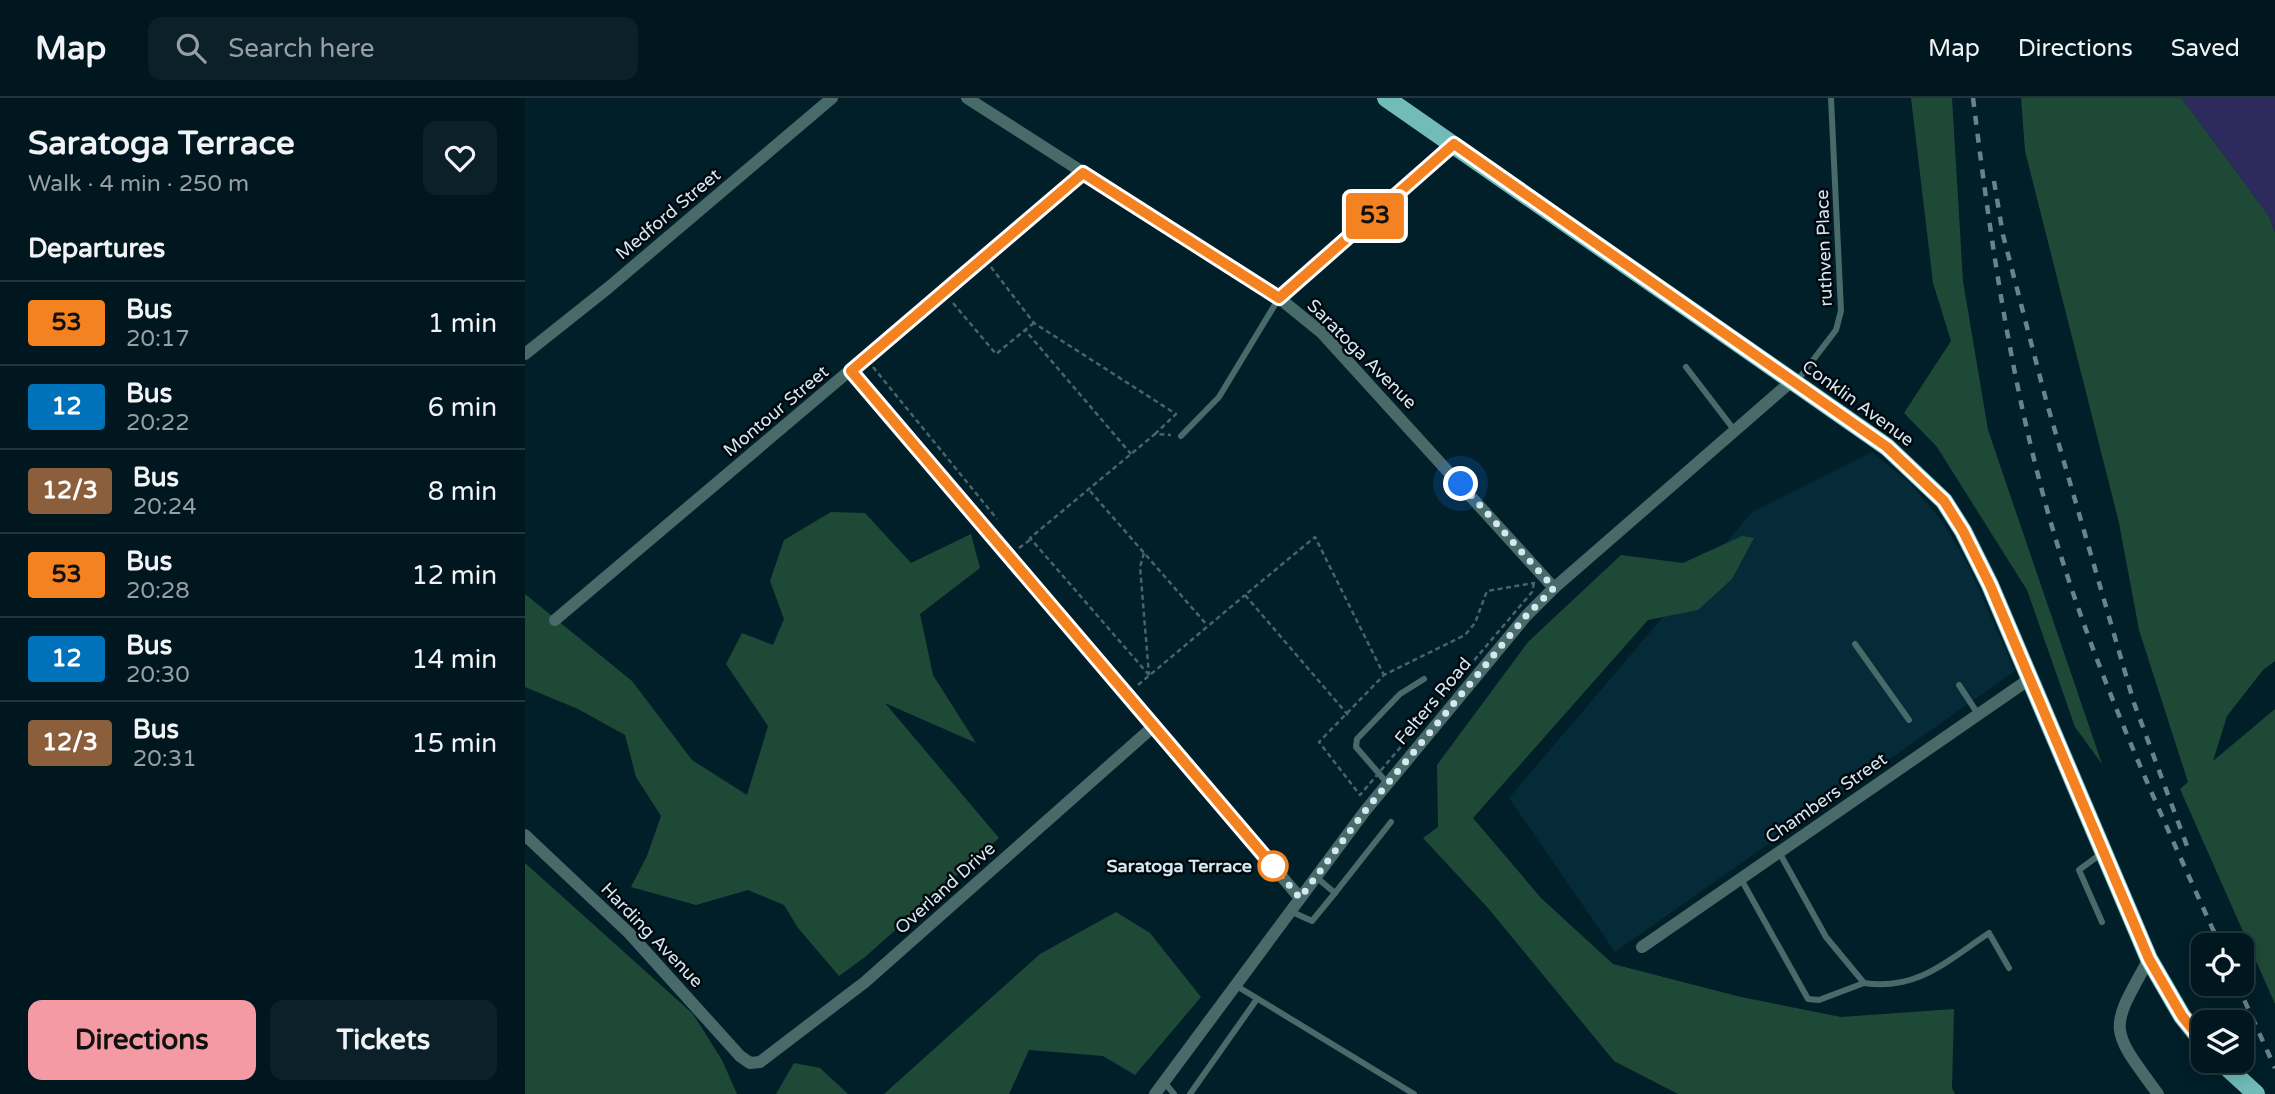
<!DOCTYPE html>
<meta charset="utf-8">
<style>
:root{--surface:#01171f;--page:#0b2028;--text:#f1f3f6;--muted:#969fa4;--line:#23363d;--accent:#f49aa4}
body{margin:0;font-family:"Varela Round",sans-serif;background:var(--page);color:var(--text);height:100vh;display:flex;flex-direction:column;font-size:26px;white-space:nowrap}
*{box-sizing:border-box;margin:0}
p{font-size:23px;color:var(--muted)}
.icon{flex:none;width:38px;height:38px;fill:none;stroke:currentColor;stroke-width:2;stroke-linecap:round;stroke-linejoin:round}
.map{position:relative;flex:1;overflow:hidden}
.details{display:flex;flex-direction:column;background:var(--surface);width:525px}
.details>*{flex:none}
.badge{padding:0 14px;border-radius:5px;font-size:24px;line-height:46px}
.controls{position:absolute;left:1666px;top:835px;display:grid;gap:14px}
.controls a{display:grid;place-items:center;width:63px;height:63px;border-radius:14px;background:var(--surface);box-shadow:0 4px 18px #0003,0 0 0 2px var(--line);font-size:35px}
.you{position:absolute;width:35px;height:35px;margin:-18px;border:5px solid #fff;border-radius:50%;background:#1a73e8;box-shadow:0 0 0 10px #1a73e833}
.map>.badge{position:absolute;translate:-50% -50%;box-shadow:0 0 0 4px #fff}
h2{padding:0 28px;font-size:26px;line-height:63px}
.round{display:grid;place-items:center;flex:none;width:74px;height:74px;border-radius:14px;background:var(--page)}
.headline{display:flex;align-items:center;justify-content:space-between;height:119px;padding:0 28px}
h1{font-size:33px;font-weight:700;line-height:52px}
.cta{display:flex;gap:14px;margin-top:auto;padding:14px 28px}
.cta a{flex:1;height:80px;border-radius:14px;background:var(--accent);color:#111;font-size:28px;font-weight:700;line-height:80px;text-align:center}
.cta a+a{background:var(--page);color:var(--text)}
ul{padding:0;list-style:none}
li{display:flex;align-items:center;gap:21px;height:84px;padding:0 28px;border-top:2px solid var(--line)}
li div{flex:1}
li b{display:block;font-size:26px}
li em{font-style:normal}
li .badge{min-width:77px;font-weight:700;text-align:center}
header{display:flex;align-items:center;gap:42px;box-sizing:border-box;height:98px;padding:0 35px;background:var(--surface);border-bottom:2px solid var(--line)}
header strong{font-size:33px}
nav{display:flex;gap:38px;margin-inline-start:auto;font-size:24px}
.search{width:490px;height:63px;background:var(--page);display:flex;align-items:center;gap:18px;box-sizing:border-box;padding:0 24px;border-radius:14px;color:var(--muted);font-size:26px}
main{display:flex;flex:1;min-height:0}
.map>svg:first-child{display:block}
.built{fill:#042b37}
.green{fill:#1f4937}
.water{fill:#2d2a5d}
.lines{fill:none;stroke-linecap:round;stroke-linejoin:round}
.path{stroke:#48636c;stroke-width:2.5;stroke-dasharray:5 3.5;stroke-linecap:butt}
.service{stroke:#486a69;stroke-width:6}
.minor{stroke:#486a69;stroke-width:12}
.primary{stroke:#71bbb9;stroke-width:18}
.rail{stroke:#69838c;stroke-width:4.5;stroke-dasharray:9 9;stroke-linecap:butt}
.line-casing{stroke:#fff;stroke-width:16}
.line{stroke:#f58220;stroke-width:10}
.walk{stroke:#d3e8f0;stroke-width:7;stroke-dasharray:0 12.6}
.stop-dot{fill:#fff;stroke:#f58220;stroke-width:3.5}
.labels{text-anchor:middle;dominant-baseline:central;stroke-width:5;stroke-linejoin:round;paint-order:stroke}
.street-label{font-size:18px;fill:#d3e8f0;stroke:#00080d}
.stop-label{font-size:18px;font-weight:bold;fill:#d3e8f0;stroke:#00080d;text-anchor:end}
</style>
<header>
<strong>Map</strong>
<div class="search"><svg class="icon" aria-label="search" viewBox="0 0 24 24"><circle cx="10" cy="10" r="6"/><path d="M15 15l6 6"/></svg>Search here</div>
<nav><a>Map</a><a>Directions</a><a>Saved</a></nav>
</header>
<main>
<section class="details">
<div class="headline"><div><h1>Saratoga Terrace</h1><p>Walk · 4 min · 250 m</p></div><a class="round"><svg class="icon" aria-label="heart" viewBox="0 0 24 24"><path d="M12 20l-8-8c-3-5 5-10 8-4 3-6 11-1 8 4z"/></svg></a></div>
<h2>Departures</h2>
<ul>
<li><span class="badge" style="background:#f58220;color:#111">53</span><div><b>Bus</b><p>20:17</p></div><em>1 min</em></li>
<li><span class="badge" style="background:#0072bc;color:#fff">12</span><div><b>Bus</b><p>20:22</p></div><em>6 min</em></li>
<li><span class="badge" style="background:#8b5e3c;color:#fff">12/3</span><div><b>Bus</b><p>20:24</p></div><em>8 min</em></li>
<li><span class="badge" style="background:#f58220;color:#111">53</span><div><b>Bus</b><p>20:28</p></div><em>12 min</em></li>
<li><span class="badge" style="background:#0072bc;color:#fff">12</span><div><b>Bus</b><p>20:30</p></div><em>14 min</em></li>
<li><span class="badge" style="background:#8b5e3c;color:#fff">12/3</span><div><b>Bus</b><p>20:31</p></div><em>15 min</em></li>
</ul>
<div class="cta"><a>Directions</a><a>Tickets</a></div>
</section>
<div class="map">
<svg width="1750" height="996" viewBox="0 0 1750 996">
<rect width="100%" height="100%" fill="#011f29"/>
<path class="built" d="M 1347,354 L 1386,386 L 1417,423 L 1441,463 L 1490,573 L 1090,854 L 984,700 L 1227,414 Z"/>
<g class="green">
<path d="M 1386,0 L 1427,0 L 1438,183 L 1463,332 L 1577,666 L 1550,629 L 1502,492 L 1412,349 L 1379,315 L 1426,243 L 1408,185 Z"/>
<path d="M 1496,0 L 1657,0 L 1744,118 L 1750,134 L 1750,563 L 1738,572 L 1702,618 L 1688,663 L 1750,611 L 1750,906 L 1655,691 L 1663,684 L 1614,532 L 1594,425 L 1500,53 Z"/>
<path d="M 306,414 L 340,415 L 386,465 L 446,436 L 455,470 L 395,516 L 408,577 L 451,645 L 360,605 L 474,740 L 340,859 L 314,878 L 273,830 L 259,807 L 223,792 L 171,807 L 106,789 L 122,758 L 136,718 L 111,679 L 100,637 L 53,611 L 0,589 L 0,496 L 107,583 L 167,662 L 222,697 L 243,628 L 201,566 L 217,535 L 248,547 L 259,521 L 245,483 L 259,442 Z"/>
<path d="M 1217,438 L 1229,440 L 1207,481 L 1173,512 L 1123,522 L 948,720 L 1016,800 L 1088,866 L 1216,899 L 1316,919 L 1429,911 L 1427,990 L 1430,996 L 1153,996 L 1089,963 L 963,810 L 898,740 L 913,729 L 912,667 L 1003,544 L 1096,457 L 1158,465 Z"/>
<path d="M 0,765 L 168,916 L 197,962 L 212,996 L 0,996 Z"/>
<path d="M 591,814 L 625,835 L 676,899 L 610,977 L 578,958 L 504,952 L 484,996 L 359,996 L 515,856 Z"/>
<path d="M 269,965 L 295,970 L 323,996 L 251,996 Z"/>
</g>
<path class="water" d="M 1657,0 L 1750,0 L 1750,134 L 1744,118 Z"/>
<g class="lines">
<g class="path">
<path d="M 466,169 L 509,225 L 651,316 L 630,336"/>
<path d="M 428,205 L 471,256 L 500,232"/>
<path d="M 509,225 L 500,232 L 606,356"/>
<path d="M 348,269 L 472,421"/>
<path d="M 565,393 L 682,527"/>
<path d="M 494,450 L 506,441"/>
<path d="M 619,455 L 615,469 L 624,577"/>
<path d="M 1009,485 L 1007,494 L 835,697 L 794,644 L 859,577 L 940,537 L 950,525 L 962,493 Z"/>
<path d="M 624,577 L 505,440 L 630,336 L 646,337"/>
<path d="M 613,587 L 720,497"/>
<path d="M 823,617 L 720,497 L 790,439 L 859,577"/>
</g>
<g class="service">
<path d="M 1161,269 L 1210,333"/>
<path d="M 1272,283 L 1311,232 L 1316,213 L 1306,0"/>
<path d="M 656,338 L 694,299 L 754,200"/>
<path d="M 1330,546 L 1384,622"/>
<path d="M 1434,587 L 1453,616"/>
<path d="M 863,686 L 831,649 L 832,641 L 875,596 L 899,581"/>
<path d="M 1254,754 L 1301,839 L 1339,885 C 1392,893 1422,863 1464,835 L 1484,870"/>
<path d="M 1577,755 L 1554,772 L 1577,824"/>
<path d="M 791,779 L 810,795 L 866,724"/>
<path d="M 1216,781 L 1283,901 L 1294,902 L 1339,885"/>
<path d="M 765,813 L 787,823 L 810,795"/>
<path d="M 710,887 L 889,996"/>
<path d="M 639,984 L 649,996"/>
<path d="M 665,996 L 732,901"/>
</g>
<g class="minor">
<path d="M 442,0 L 754,200 L 796,234 L 1029,490"/>
<path d="M 754,200 L 930,46"/>
<path d="M 0,256 L 83,190 L 307,0"/>
<path d="M 326,273 L 775,800"/>
<path d="M 30,522 L 558,75"/>
<path d="M 0,737 L 104,835 L 215,958 L 225,965 L 235,964 L 340,884 L 629,628"/>
<path d="M 1117,849 L 1506,580"/>
<path d="M 1624,861 C 1584,933 1583,928 1633,996"/>
<path d="M 630,996 L 840,713 L 1001,518 L 1029,490 L 1268,282"/>
</g>
<g class="primary">
<path d="M 861,0 L 1362,349 L 1419,403 L 1438,433 L 1465,487 L 1624,861 L 1657,918 L 1678,944"/>
<path d="M 1694,962 L 1731,996"/>
</g>
<g class="rail">
<path d="M 1448,0 C 1464,129 1482,258 1515,385 C 1556,544 1627,697 1695,847"/>
<path d="M 1469,83 L 1478,137 L 1521,302 L 1609,605 L 1662,748"/>
<path d="M 1712,886 L 1750,970"/>
</g>
</g>
<g class="lines">
<g class="line-casing">
<path id="line" d="M 748,768 L 326,273 L 558,75 L 754,200 L 929,46 L 1362,349 L 1419,403 L 1438,433 L 1465,487 L 1624,861 L 1657,918 L 1678,944"/>
</g>
<use href="#line" class="line"/>
<path class="walk" d="M 748,768 L 775,800 L 840,713 L 1001,518 L 1029,490 L 936,386"/>
</g>
<circle class="stop-dot" cx="748" cy="768" r="14"/>
<g class="labels">
<g class="street-label">
<text transform="translate(143 116) rotate(-40)">Medford Street</text>
<text transform="translate(1299 150) rotate(-92)">ruthven Place</text>
<text transform="translate(837 256) rotate(45)">Saratoga Avenue</text>
<text transform="translate(1333 305) rotate(36)">Conklin Avenue</text>
<text transform="translate(251 313) rotate(-40)">Montour Street</text>
<text transform="translate(908 603) rotate(-50)">Felters Road</text>
<text transform="translate(1301 700) rotate(-35)">Chambers Street</text>
<text transform="translate(420 790) rotate(-42)">Overland Drive</text>
<text transform="translate(127 837) rotate(46)">Harding Avenue</text>
</g>
<g class="stop-label">
<text x="727" y="768">Saratoga Terrace</text>
</g>
</g>
</svg>
<div class="controls">
<a><svg class="icon" aria-label="locate" viewBox="0 0 24 24"><circle cx="12" cy="12" r="6"/><path d="M12 2v4M12 18v4M2 12h4M18 12h4"/></svg></a>
<a><svg class="icon" aria-label="layers" viewBox="0 0 24 24"><path d="M12 4l9 5-9 5-9-5zM3 14l9 5 9-5"/></svg></a>
</div>
<div class="you" style="left:936px;top:386px"></div>
<b class="badge" style="left:850px;top:118px;background:#f58220;color:#111">53</b>
</div>
</main>
